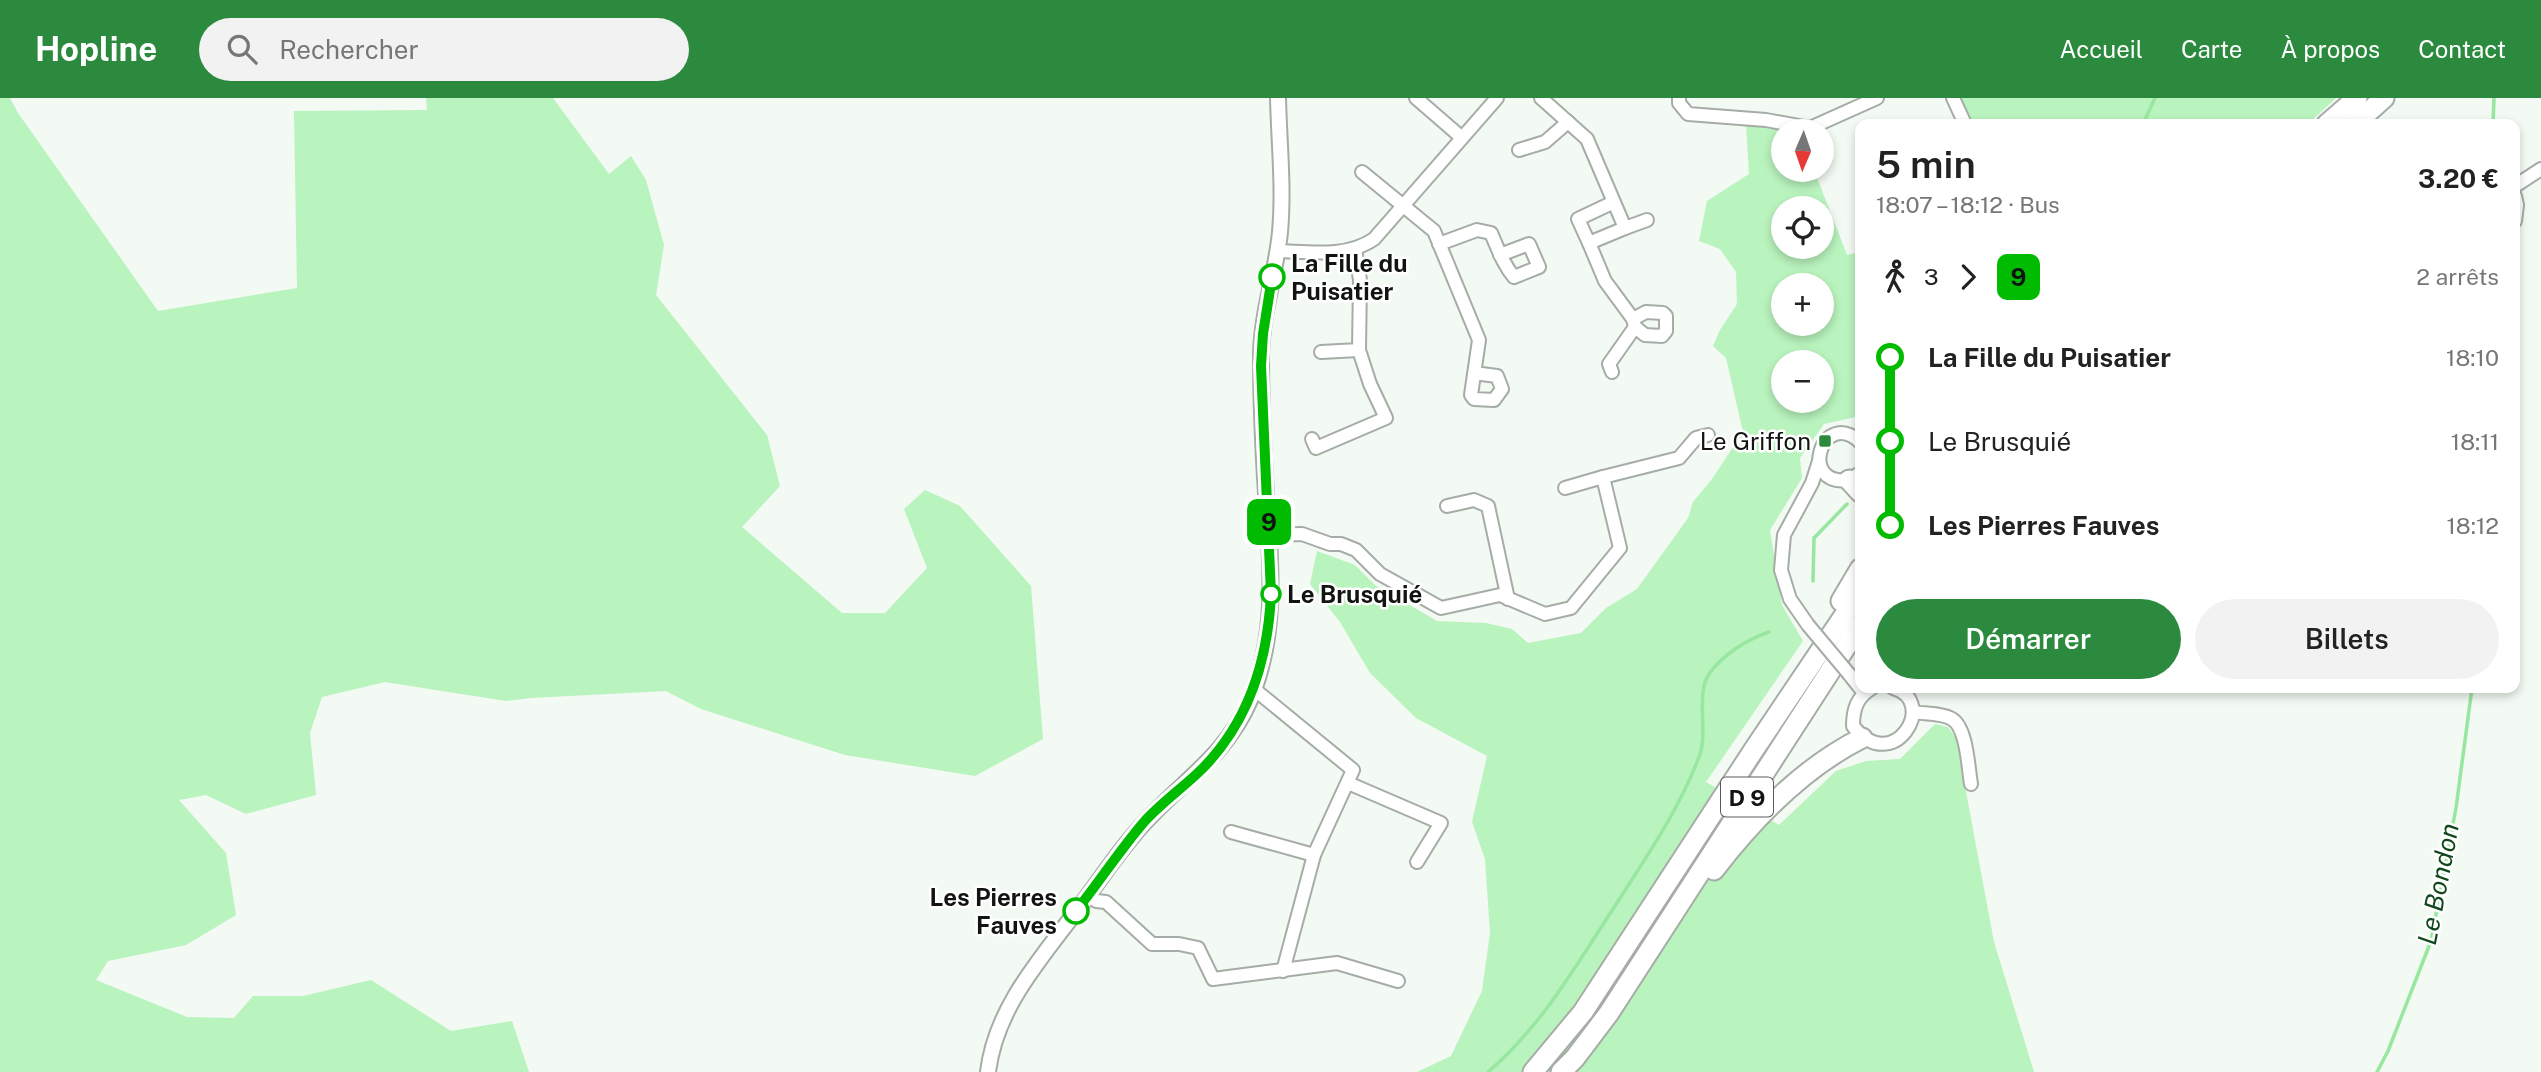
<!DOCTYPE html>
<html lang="fr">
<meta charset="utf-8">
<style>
:root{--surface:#fff;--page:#f2f2f2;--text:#222;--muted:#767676;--accent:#2b8a3d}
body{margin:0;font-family:"Public Sans",sans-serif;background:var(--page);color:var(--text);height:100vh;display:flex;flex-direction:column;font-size:26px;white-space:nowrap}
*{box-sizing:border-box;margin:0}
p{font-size:23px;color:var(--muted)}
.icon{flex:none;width:38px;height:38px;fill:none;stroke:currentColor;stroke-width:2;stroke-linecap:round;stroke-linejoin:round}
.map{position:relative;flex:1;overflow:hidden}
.drawer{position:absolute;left:1855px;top:21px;width:665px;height:574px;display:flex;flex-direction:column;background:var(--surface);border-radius:14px;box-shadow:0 4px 10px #0003}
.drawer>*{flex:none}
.badge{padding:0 14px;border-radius:10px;font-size:24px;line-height:46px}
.needle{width:46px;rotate:182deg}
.fabs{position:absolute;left:1771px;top:21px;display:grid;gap:14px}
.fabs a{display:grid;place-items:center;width:63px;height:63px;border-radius:50%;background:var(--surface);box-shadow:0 4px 10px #0003;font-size:35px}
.map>.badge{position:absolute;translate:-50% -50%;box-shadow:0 0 0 4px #fff}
.legs{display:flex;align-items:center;gap:10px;height:77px;padding:0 21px;font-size:23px}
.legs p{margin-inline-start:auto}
.overview{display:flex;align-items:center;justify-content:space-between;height:119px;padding:0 21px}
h1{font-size:38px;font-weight:600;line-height:52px}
.cta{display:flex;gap:14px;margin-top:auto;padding:14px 21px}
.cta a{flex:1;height:80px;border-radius:42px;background:var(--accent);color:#fff;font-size:28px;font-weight:600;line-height:80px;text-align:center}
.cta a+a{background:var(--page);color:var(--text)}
ul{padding:0 21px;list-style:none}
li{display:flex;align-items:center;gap:24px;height:84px;font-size:26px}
li i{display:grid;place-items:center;width:10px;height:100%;margin:0 9px;background:currentColor}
li i::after{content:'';width:18px;height:18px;margin:-9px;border:5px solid;border-radius:50%;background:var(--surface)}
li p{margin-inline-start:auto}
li:first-child i{background:linear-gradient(#0000 50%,currentColor 0)}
li:last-child i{background:linear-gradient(currentColor 50%,#0000 0)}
header{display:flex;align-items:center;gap:42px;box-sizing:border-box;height:98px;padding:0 35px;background:var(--accent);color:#fff}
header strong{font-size:33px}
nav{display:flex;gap:38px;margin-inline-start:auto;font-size:24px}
.search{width:490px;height:63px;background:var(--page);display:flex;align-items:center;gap:18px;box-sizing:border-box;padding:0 24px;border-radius:38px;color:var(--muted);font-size:26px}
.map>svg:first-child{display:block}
.green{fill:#b9f3bd;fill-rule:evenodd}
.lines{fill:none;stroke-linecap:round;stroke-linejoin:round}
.stream{stroke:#98e7a0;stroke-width:3.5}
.minor-casing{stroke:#a6aca6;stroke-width:16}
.tertiary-casing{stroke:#a6aca6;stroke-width:18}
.trunk-casing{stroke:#a6aca6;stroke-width:23}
.minor{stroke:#fff;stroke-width:12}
.tertiary{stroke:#fff;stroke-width:14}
.trunk{stroke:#fff;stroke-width:19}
.minor-bridge-casing{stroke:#a6aca6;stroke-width:16;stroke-linecap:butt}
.minor-bridge{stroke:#fff;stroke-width:12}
.line-1-casing{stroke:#fff;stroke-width:16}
.line-1{stroke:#0b0;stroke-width:10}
.stop-1-dot{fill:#fff;stroke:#0b0;stroke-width:3.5}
.poi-dot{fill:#2b8a3d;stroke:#fff;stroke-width:2.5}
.labels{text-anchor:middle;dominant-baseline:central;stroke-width:5;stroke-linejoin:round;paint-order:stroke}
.shield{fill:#fff;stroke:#595a59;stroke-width:2}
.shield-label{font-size:23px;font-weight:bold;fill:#121412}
.stop-label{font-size:24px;font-weight:bold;fill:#121412;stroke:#fff;text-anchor:start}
.poi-label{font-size:24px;fill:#121412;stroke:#fff;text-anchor:end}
.water-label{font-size:26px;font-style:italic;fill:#10481b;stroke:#fff}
</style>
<header>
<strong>Hopline</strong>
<div class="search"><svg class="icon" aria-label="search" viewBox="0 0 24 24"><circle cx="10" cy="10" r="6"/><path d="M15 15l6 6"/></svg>Rechercher</div>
<nav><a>Accueil</a><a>Carte</a><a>À propos</a><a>Contact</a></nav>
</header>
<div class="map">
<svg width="2541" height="974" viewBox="0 0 2541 974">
<rect width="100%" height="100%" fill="#f3f9f3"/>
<g class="green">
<path d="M 0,0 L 10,0 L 18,15 L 158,213 L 297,190 L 294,13 L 427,12 L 426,0 L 553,0 L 609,76 L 631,58 L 646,82 L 664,147 L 656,197 L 767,337 L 780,388 L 742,429 L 842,515 L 885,515 L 927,470 L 904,411 L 925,392 L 960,408 L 1031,488 L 1043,641 L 975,678 L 845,657 L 701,611 L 666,593 L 531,600 L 506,603 L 385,584 L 322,599 L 310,635 L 316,697 L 246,716 L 206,697 L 179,702 L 226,755 L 236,817 L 186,847 L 108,863 L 96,882 L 187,919 L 234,920 L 253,898 L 303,898 L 371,882 L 451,933 L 512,923 L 529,974 L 0,974 Z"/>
<path d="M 1958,0 L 2336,0 L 2308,26 L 1970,26 Z"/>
<path d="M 1746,26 L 1784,33 L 1783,72 L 1814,72 L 1847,157 L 1860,154 L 1860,318 L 1824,326 L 1800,360 L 1802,380 L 1770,432 L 1782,507 L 1803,543 L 1706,684 L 1779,727 L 1836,673 L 1866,663 L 1900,661 L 1935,626 L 1948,629 L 1956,640 L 1994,844 L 2034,974 L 1417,974 L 1451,958 L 1482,893 L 1490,835 L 1485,761 L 1472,724 L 1487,658 L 1416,620 L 1370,575 L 1340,524 L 1310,486 L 1317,453 L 1355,467 L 1375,487 L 1437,523 L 1486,525 L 1512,531 L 1528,545 L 1581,535 L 1606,510 L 1637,491 L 1688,420 L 1693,404 L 1712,381 L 1743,334 L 1726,260 L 1713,248 L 1720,232 L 1737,206 L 1736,174 L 1720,151 L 1699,143 L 1707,103 L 1749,76 ZM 1783,110 L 1822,110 L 1822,149 L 1783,149 ZM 1783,187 L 1822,187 L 1822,226 L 1783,226 ZM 1783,264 L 1822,264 L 1822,303 L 1783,303 Z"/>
</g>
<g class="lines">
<g class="stream">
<path d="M 2143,26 L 2155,0"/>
<path d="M 2493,26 L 2494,0"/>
<path d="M 1813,483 L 1814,440 L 1847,406"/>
<path d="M 1488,974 C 1541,929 1575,869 1613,811 C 1645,761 1678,714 1699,659 C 1709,635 1695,596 1709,576 C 1722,557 1748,541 1769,534"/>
<path d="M 2377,974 L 2388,953 L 2431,843 L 2456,710 L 2472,590"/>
</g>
<g class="minor-casing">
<g id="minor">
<path d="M 1416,0 L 1461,39"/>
<path d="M 1541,0 L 1587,41 L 1625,130 L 1589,145 L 1578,121 L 1614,104"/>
<path d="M 1679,0 L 1679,5 L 1688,16 L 1766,22 L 1810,30 L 1877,0"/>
<path d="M 1953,0 L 1965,26"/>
<path d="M 1519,52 L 1545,44 L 1568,24"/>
<path d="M 1362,74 L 1434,133 L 1479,242 L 1471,297 L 1474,301 L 1494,302 L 1502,291 L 1497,278 L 1474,275"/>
<path d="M 2515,88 L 2541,71"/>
<path d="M 2515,98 L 2517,107 L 2515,123"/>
<path d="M 1625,130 L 1647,122"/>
<path d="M 1589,145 L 1605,183 L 1633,221 L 1635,229 L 1609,266 L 1612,274"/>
<path d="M 1439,146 L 1477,132 L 1491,135 C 1498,151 1503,166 1514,179 L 1539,169 L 1529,146 L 1500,157"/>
<path d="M 1278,153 C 1310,154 1346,160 1374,141 L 1497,0"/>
<path d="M 1633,221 L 1646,214 L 1663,215 L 1666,218 L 1666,233 L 1662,238 L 1645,237 L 1635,229"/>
<path d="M 1321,254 L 1359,252 L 1360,182 L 1355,151"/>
<path d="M 1312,341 L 1316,350 L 1386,320 L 1370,286 L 1359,252"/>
<path d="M 1860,344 C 1822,309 1797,389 1849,382 L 1860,375"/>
<path d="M 1565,390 L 1603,379"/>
<path d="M 1447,408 L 1474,402 L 1488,408 L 1508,501"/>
<path d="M 1270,437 L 1302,436 L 1330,446 L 1341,446 L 1356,452 L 1380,476 L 1441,510 L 1500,497 L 1545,516 L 1571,510 L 1620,450 L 1603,379 L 1679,360 L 1696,340 L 1708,337"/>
<path d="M 1808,527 L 1790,501 L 1781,472 L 1784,437 L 1812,385 L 1819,363"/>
<path d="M 1849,576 L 1864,595"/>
<path d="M 1872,590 C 1857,599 1853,611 1853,628 C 1893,680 1940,603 1893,590"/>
<path d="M 1254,591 L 1353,672 L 1314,757 L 1283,873"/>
<path d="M 1913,614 C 1924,616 1942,615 1952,621 C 1967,630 1968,669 1971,686"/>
<path d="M 1348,685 L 1441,725 L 1417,764"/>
<path d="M 1231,734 L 1314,757"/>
<path d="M 1089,797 L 1096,803 L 1106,804 L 1152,846 L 1179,846 L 1198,850 L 1213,881 L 1337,865 L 1398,883"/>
</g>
</g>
<g class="tertiary-casing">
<path id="tertiary" d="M 988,974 C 996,907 1045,856 1084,803 C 1105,775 1125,744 1150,719 C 1187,680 1228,654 1250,602 C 1278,536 1271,465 1266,395 C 1263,349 1261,303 1261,256 C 1262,214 1276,175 1280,134 C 1284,90 1279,44 1278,0"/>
</g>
<g class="trunk-casing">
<g id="trunk">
<path d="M 2327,26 L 2357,0"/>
<path d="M 2355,26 L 2384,0"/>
<path d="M 1849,382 L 1860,394"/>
<path d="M 1841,503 L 1860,471"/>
<path d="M 1714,772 C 1754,720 1802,670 1862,640"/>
<path d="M 1533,974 L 1583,914 L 1753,653 L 1860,494"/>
<path d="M 1561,974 L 1575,960 L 1609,915 L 1860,527"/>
</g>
</g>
<use href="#minor" class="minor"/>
<use href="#tertiary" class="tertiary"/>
<use href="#trunk" class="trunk"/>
<g class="minor-bridge-casing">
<path id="minor-bridge" d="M 1808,527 L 1849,576"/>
</g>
<use href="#minor-bridge" class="minor-bridge"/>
</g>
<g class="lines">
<g class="line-1-casing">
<path id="line-1" d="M 1076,813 C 1099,784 1120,752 1144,724 C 1162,704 1184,689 1203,670 C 1250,622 1268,561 1271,496 L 1261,268 L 1263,236 L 1272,179"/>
</g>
<use href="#line-1" class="line-1"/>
</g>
<g class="stop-1-dot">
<circle cx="1272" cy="179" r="12"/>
<circle cx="1271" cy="496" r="9"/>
<circle cx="1076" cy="813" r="12"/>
</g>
<rect class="poi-dot" x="1818" y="336" width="14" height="14" rx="3.5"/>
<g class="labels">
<rect class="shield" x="1721" y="679.5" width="52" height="39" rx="5"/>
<g class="shield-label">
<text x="1747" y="699">D 9</text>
</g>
<g class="stop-label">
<text x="1291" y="165">La Fille du<tspan x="1291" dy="28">Puisatier</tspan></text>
<text x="1287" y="496">Le Brusquié</text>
<text x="1057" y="799" text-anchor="end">Les Pierres<tspan x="1057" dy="28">Fauves</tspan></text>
</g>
<g class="poi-label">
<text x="1811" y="343">Le Griffon</text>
</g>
<g class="water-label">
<text transform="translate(2438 786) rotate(-79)">Le Bondon</text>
</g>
</g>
</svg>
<div class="fabs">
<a><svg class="needle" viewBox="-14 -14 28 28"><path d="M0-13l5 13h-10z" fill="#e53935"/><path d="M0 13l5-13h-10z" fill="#767676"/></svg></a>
<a><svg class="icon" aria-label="locate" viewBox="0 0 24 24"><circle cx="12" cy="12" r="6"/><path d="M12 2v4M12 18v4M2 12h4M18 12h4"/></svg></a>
<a>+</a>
<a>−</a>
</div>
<b class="badge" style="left:1269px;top:424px;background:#0b0;color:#111">9</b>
<section class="drawer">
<div class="overview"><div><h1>5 min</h1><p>18:07 – 18:12 · Bus</p></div><b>3.20 €</b></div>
<div class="legs"><svg class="icon" aria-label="walk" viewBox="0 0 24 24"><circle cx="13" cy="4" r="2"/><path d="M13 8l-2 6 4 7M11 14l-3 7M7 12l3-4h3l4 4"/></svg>3<svg class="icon" aria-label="forward" viewBox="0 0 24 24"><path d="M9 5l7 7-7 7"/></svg><b class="badge" style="background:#0b0;color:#111">9</b><p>2 arrêts</p></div>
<ul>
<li><i style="color:#0b0"></i><b>La Fille du Puisatier</b><p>18:10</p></li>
<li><i style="color:#0b0"></i><span>Le Brusquié</span><p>18:11</p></li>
<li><i style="color:#0b0"></i><b>Les Pierres Fauves</b><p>18:12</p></li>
</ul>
<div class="cta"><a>Démarrer</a><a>Billets</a></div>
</section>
</div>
